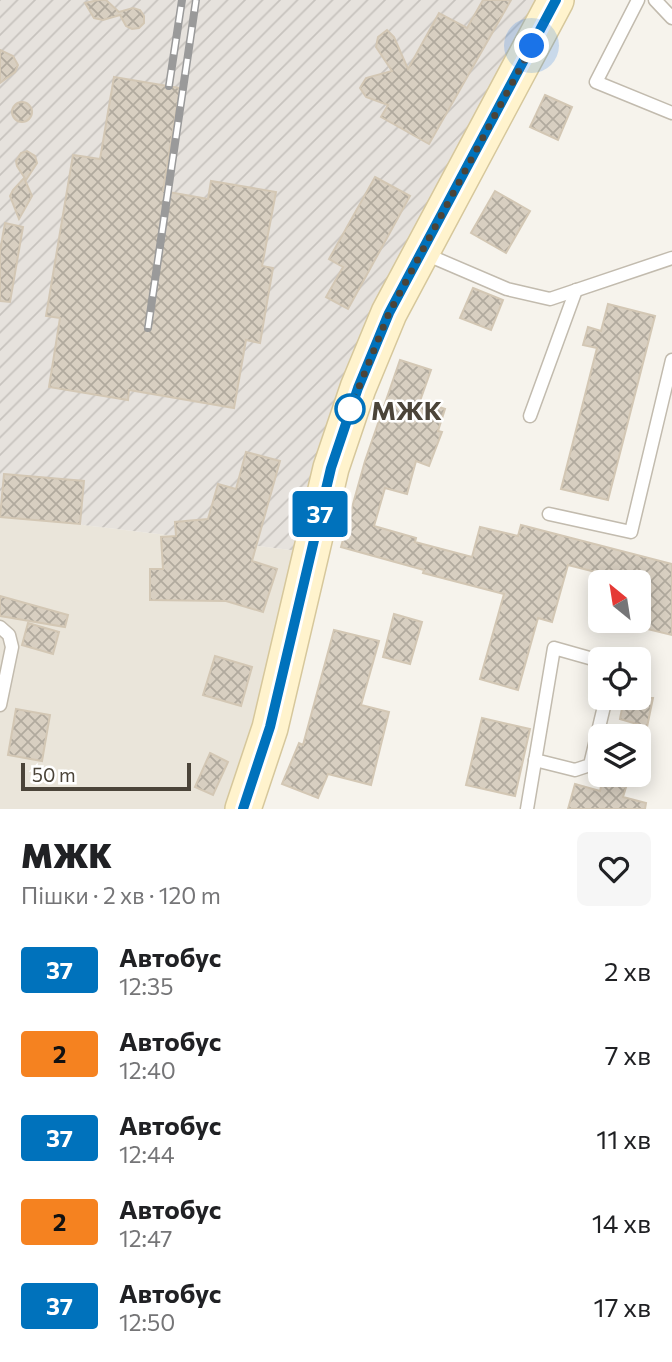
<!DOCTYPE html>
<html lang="uk">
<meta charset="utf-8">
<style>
:root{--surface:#fff;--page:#f6f6f6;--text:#202124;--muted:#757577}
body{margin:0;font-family:Commissioner,sans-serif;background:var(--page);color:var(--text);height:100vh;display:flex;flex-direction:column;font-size:26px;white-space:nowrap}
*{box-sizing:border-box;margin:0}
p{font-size:23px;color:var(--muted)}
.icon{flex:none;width:38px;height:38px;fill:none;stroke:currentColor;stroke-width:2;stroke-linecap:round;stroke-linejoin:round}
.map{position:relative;height:809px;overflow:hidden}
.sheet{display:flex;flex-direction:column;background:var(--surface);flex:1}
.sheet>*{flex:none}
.badge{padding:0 14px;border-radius:5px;font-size:24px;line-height:46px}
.needle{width:46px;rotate:330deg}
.fabs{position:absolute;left:588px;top:570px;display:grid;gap:14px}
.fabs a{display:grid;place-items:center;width:63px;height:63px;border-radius:10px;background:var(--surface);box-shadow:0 4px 18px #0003;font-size:35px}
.scale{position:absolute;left:21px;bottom:18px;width:170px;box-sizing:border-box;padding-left:7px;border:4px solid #4b4439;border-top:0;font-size:19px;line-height:24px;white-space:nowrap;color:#4b4439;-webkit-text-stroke:5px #fff;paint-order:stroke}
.you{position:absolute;width:35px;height:35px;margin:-18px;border:5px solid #fff;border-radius:50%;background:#1a73e8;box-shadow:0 0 0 10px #1a73e833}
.map>.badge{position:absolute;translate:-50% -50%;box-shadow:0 0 0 4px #fff}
.round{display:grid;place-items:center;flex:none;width:74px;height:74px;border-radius:10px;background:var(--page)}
.headline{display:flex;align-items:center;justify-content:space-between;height:119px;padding:0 21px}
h1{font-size:33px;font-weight:800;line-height:52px}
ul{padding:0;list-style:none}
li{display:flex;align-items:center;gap:21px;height:84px;padding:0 21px}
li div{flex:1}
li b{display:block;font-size:26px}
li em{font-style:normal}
li .badge{min-width:77px;font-weight:700;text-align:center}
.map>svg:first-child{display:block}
.residential{fill:#eae5da}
.industrial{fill:url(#industrial-furrows)}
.building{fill:url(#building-cross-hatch);stroke:#d3c7b4;stroke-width:2}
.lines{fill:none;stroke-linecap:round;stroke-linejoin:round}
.service-casing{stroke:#c2bbae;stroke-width:15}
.secondary-casing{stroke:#d6c79b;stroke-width:38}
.service{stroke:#fff;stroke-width:12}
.secondary{stroke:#fff3cd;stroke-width:35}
.rail-casing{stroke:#9a9a9a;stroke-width:8}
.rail{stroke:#fff;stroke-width:5;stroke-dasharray:16;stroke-linecap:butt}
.line-casing{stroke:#fff;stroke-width:16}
.line{stroke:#0072bc;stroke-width:10}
.walk{stroke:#4b4439;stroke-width:7;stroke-dasharray:0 12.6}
.stop-dot{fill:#fff;stroke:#0072bc;stroke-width:3.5}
.labels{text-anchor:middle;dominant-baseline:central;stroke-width:5;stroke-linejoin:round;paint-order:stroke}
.stop-label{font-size:26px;font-weight:bold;fill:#4b4439;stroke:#fff;text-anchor:start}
</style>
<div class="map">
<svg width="672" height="809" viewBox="0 0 672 809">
<defs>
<pattern id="industrial-furrows" width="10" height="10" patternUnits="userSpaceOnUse" patternTransform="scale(1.75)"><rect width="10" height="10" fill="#e6e2dd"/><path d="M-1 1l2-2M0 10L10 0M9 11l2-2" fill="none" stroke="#c7c3be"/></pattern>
<pattern id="building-cross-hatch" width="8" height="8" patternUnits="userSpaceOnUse" patternTransform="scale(1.75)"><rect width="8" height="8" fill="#d8cfc1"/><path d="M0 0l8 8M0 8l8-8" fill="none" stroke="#b1aa9e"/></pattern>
</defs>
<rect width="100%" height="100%" fill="#f6f3ec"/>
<path class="residential" d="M 0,515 L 307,552 L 238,809 L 0,809 Z"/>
<path class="industrial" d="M 0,0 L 553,0 L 388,308 L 307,552 L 0,515 Z"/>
<g class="building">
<path d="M 98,0 L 106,0 L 119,12 L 133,8 L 140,10 L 144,16 L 144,23 L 139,28 L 132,29 L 126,26 L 120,15 L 103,20 L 94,18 L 85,3 Z"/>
<path d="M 483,0 L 511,0 L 429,144 L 381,117 L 388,105 L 366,97 L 360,88 L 366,78 L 392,71 L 376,47 L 378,37 L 387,30 L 394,37 L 408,69 L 439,13 L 467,28 Z"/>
<path d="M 0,50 L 13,56 L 18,65 L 15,72 L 0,83 Z"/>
<path d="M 114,77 L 180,88 L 163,191 L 208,199 L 211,181 L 276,192 L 262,266 L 273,268 L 260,343 L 246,340 L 234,408 L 129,390 L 128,400 L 49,387 L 60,318 L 46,316 L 73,155 L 100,159 Z"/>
<path d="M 545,95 L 572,107 L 558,140 L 530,127 Z"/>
<circle cx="22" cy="112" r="10"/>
<path d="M 27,151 L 35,156 L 37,163 L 26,180 L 17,166 L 16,161 L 21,153 Z"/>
<path d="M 375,177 L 410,196 L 348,309 L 326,297 L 343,267 L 329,259 Z"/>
<path d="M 24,178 L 32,196 L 19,219 L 10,196 L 13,190 Z"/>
<path d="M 495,191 L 530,211 L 506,253 L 471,233 Z"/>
<path d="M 5,223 L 23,227 L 10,302 L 0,301 L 0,251 Z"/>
<path d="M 473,288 L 503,300 L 491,330 L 460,318 Z"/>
<path d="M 608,304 L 655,316 L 608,500 L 561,489 L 597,348 L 583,345 L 588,327 L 601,331 Z"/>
<path d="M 400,360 L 431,370 L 420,401 L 445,409 L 438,431 L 442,432 L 429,466 L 416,461 L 407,494 L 385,488 L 374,526 L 416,538 L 415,542 L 472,557 L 480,527 L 518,536 L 521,525 L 672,564 L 672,635 L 639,627 L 639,583 L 568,565 L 552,622 L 538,618 L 518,690 L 480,679 L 504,594 L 423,573 L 424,570 L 341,547 L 365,461 Z"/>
<path d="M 246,452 L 280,461 L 252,561 L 277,569 L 263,612 L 226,601 L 150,600 L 150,569 L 163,569 L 161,537 L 176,536 L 175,522 L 208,519 L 218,484 L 236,489 Z"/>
<path d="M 4,474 L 84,481 L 80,524 L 0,517 Z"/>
<path d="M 0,596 L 68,615 L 65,627 L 0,616 Z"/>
<path d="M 394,614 L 422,622 L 410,664 L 383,657 Z"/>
<path d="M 28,623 L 59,632 L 53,654 L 22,645 Z"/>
<path d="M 334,630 L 379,641 L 361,705 L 389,712 L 371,785 L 328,774 L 318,798 L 282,784 L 299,743 L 303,745 Z"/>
<path d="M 215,656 L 252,667 L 241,706 L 203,695 Z"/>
<path d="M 624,698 L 653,698 L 647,727 L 620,719 Z"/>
<path d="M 16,709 L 50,715 L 42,761 L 8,755 Z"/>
<path d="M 482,718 L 530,729 L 515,796 L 466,785 Z"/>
<path d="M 210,753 L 228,762 L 213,795 L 195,787 Z"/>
<path d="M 603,778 L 627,784 L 623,797 L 646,803 L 645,809 L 568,809 L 575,784 L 600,791 Z"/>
</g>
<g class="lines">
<g class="service-casing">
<g id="service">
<path d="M 638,0 L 596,82 L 672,113"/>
<path d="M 655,0 L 672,18"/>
<path d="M 423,253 L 507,289 L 550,299 L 672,258"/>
<path d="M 530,416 L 576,290"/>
<path d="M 549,514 L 631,532 L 672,360"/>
<path d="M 0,627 L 9,635 L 12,647 L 0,705"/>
<path d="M 535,760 L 575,770 L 590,765 L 606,698"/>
<path d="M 527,809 L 554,648 L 600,661"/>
</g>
</g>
<g class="secondary-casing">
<path id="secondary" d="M 243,809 L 270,728 L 331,468 L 358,388 L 389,313 L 556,0"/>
</g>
<use href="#service" class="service"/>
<use href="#secondary" class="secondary"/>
<g class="rail-casing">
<g id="rail">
<path d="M 169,86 L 182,0"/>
<path d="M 148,328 L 196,0"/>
</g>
</g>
<use href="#rail" class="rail"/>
</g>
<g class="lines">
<g class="line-casing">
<path id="line" d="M 243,809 L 270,727 L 331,468 L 358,388 L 389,313 L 556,0"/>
</g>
<use href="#line" class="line"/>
<path class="walk" d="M 350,409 L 389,313 L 532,46"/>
</g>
<circle class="stop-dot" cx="350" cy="409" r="14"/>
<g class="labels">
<g class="stop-label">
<text x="371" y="409">МЖК</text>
</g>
</g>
</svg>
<div class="fabs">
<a><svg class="needle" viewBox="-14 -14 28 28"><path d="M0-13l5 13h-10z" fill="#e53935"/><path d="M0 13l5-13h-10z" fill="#757577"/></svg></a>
<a><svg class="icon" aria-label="locate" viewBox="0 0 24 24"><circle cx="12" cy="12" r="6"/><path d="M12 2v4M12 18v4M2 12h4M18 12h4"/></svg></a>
<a><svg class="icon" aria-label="layers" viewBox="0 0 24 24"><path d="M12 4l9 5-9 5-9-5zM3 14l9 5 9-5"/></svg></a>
</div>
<div class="scale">50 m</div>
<div class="you" style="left:532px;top:46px"></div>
<b class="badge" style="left:320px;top:514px;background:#0072bc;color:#fff">37</b>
</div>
<section class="sheet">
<div class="headline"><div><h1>МЖК</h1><p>Пішки · 2 хв · 120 m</p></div><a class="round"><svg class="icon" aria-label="heart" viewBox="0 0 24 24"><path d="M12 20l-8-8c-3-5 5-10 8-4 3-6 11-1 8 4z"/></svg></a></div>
<ul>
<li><span class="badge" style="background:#0072bc;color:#fff">37</span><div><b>Автобус</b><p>12:35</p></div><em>2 хв</em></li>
<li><span class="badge" style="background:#f58220;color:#111">2</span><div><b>Автобус</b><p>12:40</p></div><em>7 хв</em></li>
<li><span class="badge" style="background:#0072bc;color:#fff">37</span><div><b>Автобус</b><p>12:44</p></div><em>11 хв</em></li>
<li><span class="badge" style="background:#f58220;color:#111">2</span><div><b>Автобус</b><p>12:47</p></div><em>14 хв</em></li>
<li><span class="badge" style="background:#0072bc;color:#fff">37</span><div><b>Автобус</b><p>12:50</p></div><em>17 хв</em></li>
</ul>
</section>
